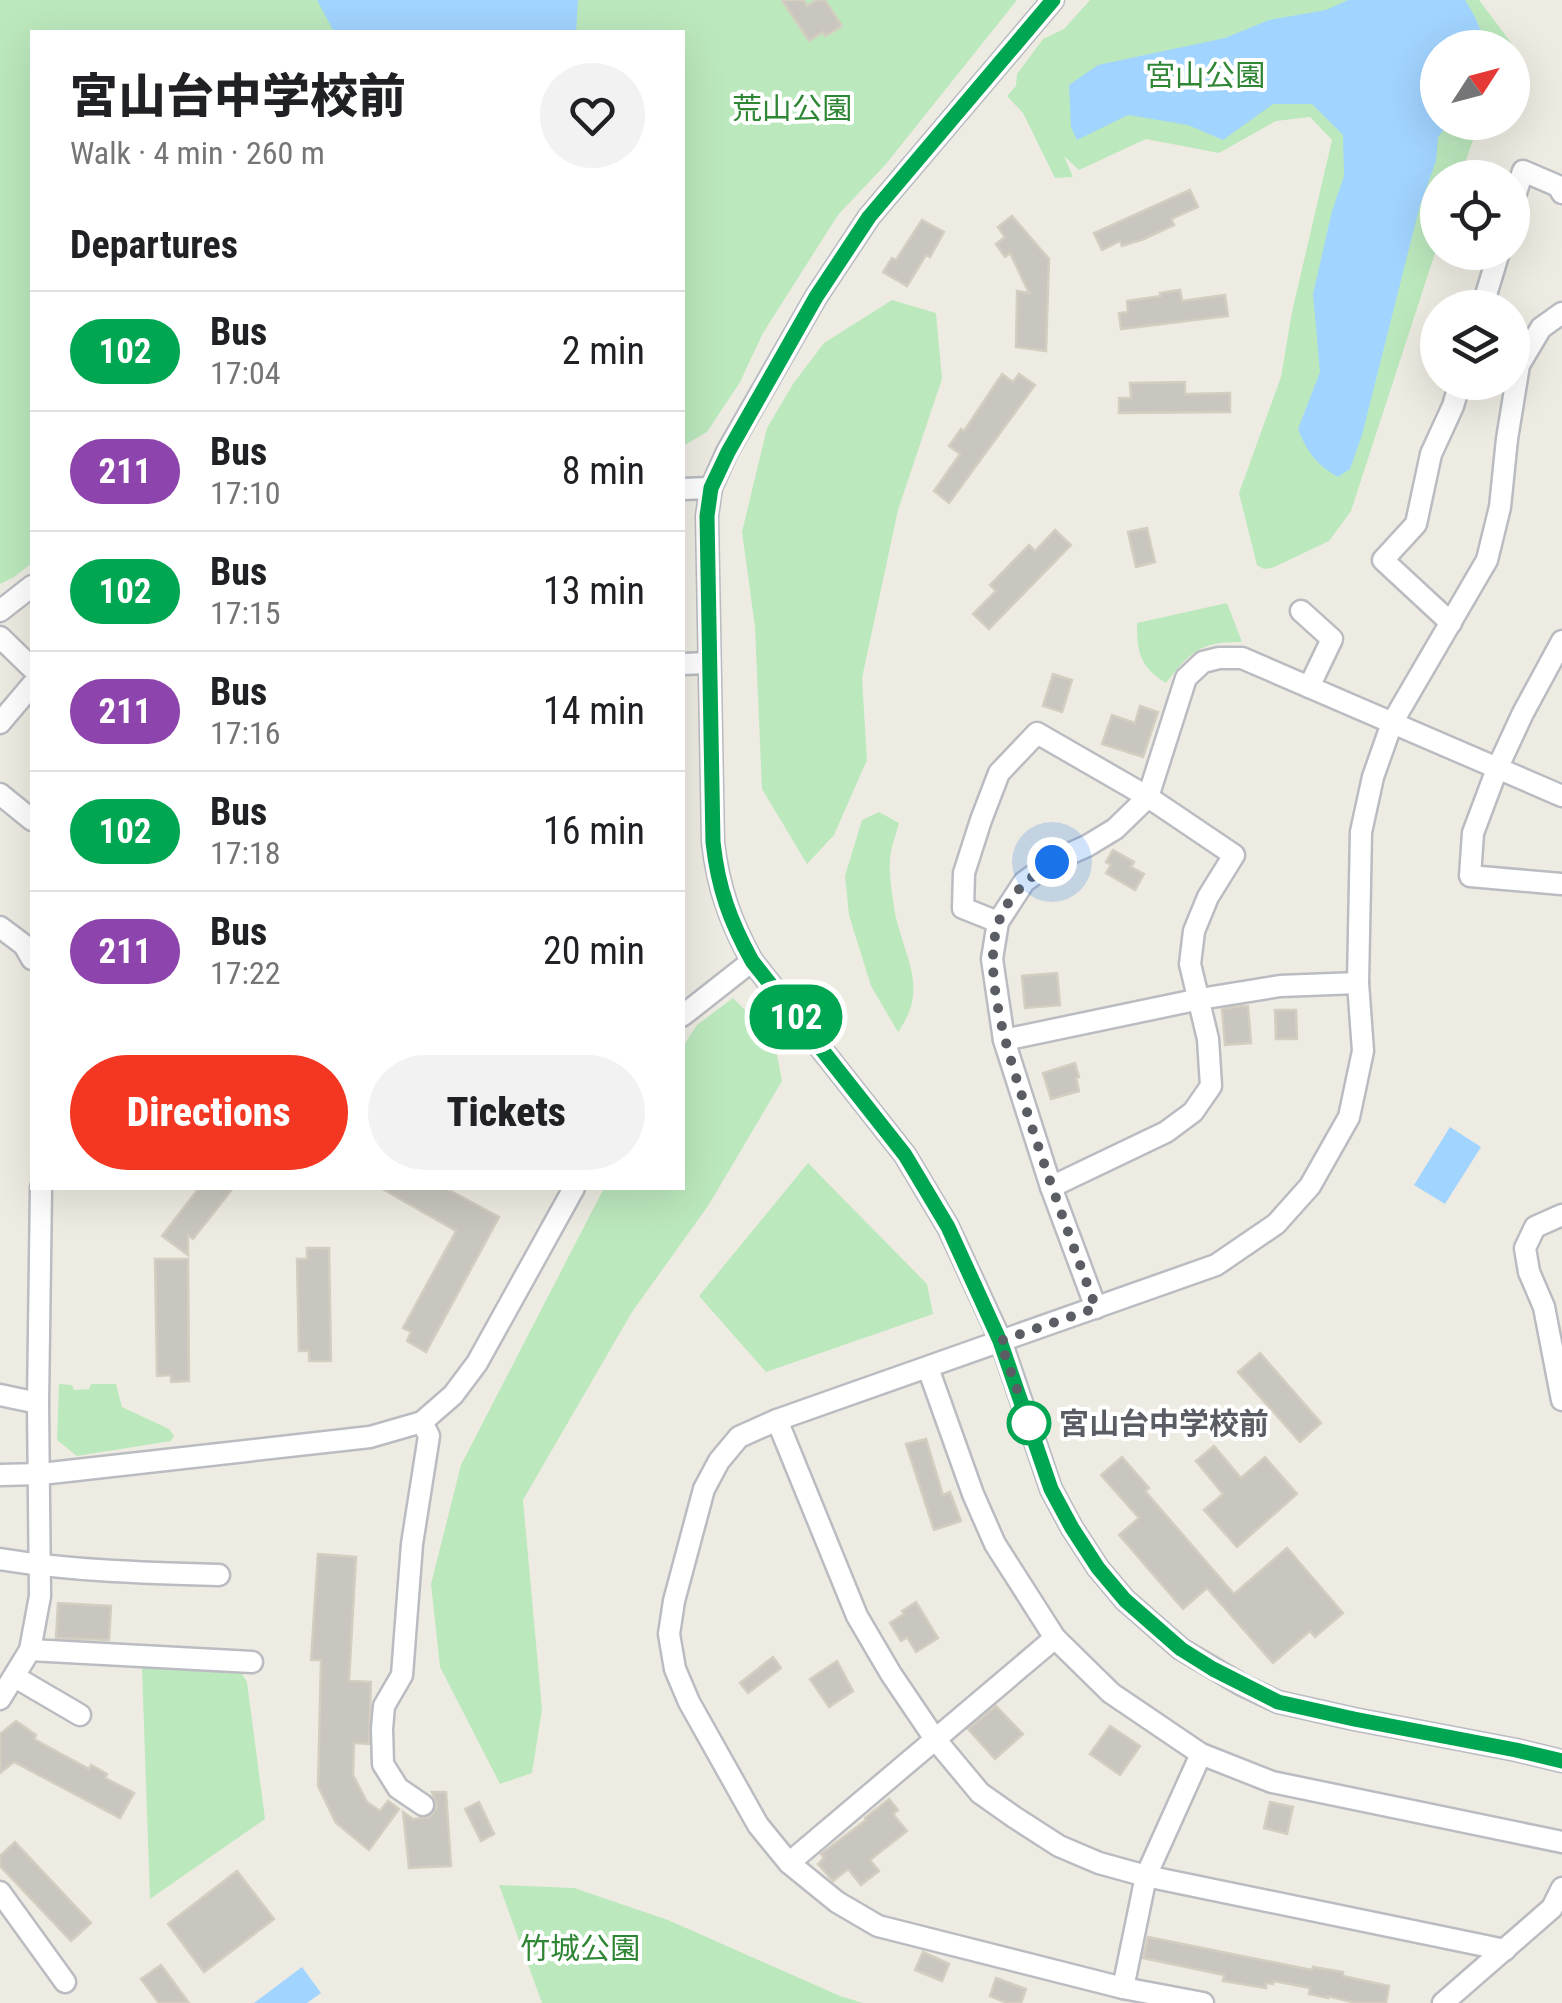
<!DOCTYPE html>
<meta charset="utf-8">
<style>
:root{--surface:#fff;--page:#f2f2f2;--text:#202124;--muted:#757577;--line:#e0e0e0;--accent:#f43722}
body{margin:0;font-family:"Roboto Condensed","Noto Sans JP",sans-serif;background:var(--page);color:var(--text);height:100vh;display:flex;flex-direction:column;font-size:38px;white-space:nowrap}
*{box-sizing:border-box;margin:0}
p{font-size:32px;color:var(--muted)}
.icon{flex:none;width:55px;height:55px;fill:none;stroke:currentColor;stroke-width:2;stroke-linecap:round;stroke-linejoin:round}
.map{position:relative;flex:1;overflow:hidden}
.sheet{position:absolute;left:30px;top:30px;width:655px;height:1160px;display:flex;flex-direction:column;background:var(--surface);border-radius:0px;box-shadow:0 10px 40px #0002}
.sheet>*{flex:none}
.badge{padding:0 20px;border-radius:32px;font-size:35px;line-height:65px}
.needle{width:65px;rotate:54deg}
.controls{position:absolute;left:1420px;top:30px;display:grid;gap:20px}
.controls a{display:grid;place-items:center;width:110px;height:110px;border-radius:50%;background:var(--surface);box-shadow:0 10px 40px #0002;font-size:50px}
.you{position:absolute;width:50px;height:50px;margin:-25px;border:8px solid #fff;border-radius:50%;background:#1a73e8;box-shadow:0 0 0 15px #1a73e833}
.map>.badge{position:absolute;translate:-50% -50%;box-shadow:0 0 0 5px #fff}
h2{padding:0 40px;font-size:38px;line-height:90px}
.round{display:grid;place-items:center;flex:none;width:105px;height:105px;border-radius:52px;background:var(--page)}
.headline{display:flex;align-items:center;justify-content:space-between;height:170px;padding:0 40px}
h1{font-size:48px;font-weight:800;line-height:75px}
.action{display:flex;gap:20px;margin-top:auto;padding:20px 40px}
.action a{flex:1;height:115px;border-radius:60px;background:var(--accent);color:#fff;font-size:40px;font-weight:800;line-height:115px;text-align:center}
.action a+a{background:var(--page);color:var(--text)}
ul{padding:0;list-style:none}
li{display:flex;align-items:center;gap:30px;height:120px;padding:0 40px;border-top:2px solid var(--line)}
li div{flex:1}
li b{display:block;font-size:38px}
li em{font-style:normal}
li .badge{min-width:110px;font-weight:700;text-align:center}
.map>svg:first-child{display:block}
.green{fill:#bce8bd}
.water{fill:#a1d4ff}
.building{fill:#c9c6bf;stroke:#d3cec0;stroke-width:2.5}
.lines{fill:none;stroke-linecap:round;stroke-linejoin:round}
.minor-casing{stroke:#babcc2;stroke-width:25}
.minor{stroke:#fff;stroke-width:20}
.line-casing{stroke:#fff;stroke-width:22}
.line{stroke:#00a651;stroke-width:15}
.walk{stroke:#5a5e64;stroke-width:10;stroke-dasharray:0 18}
.stop-dot{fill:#fff;stroke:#00a651;stroke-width:5}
.labels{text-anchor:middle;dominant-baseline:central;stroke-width:8;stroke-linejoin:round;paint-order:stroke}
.park-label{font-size:30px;fill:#2f8635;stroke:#fff}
.stop-label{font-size:30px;font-weight:bold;fill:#5a5e64;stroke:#fff;text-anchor:start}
</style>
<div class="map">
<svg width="1562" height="2003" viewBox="0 0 1562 2003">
<rect width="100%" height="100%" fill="#eeece2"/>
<g class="green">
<path d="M 0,0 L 1017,0 L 886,164 L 838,215 L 763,333 L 740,382 L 707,432 L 683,446 L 682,32 L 32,32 L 32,563 L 14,577 L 0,584 Z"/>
<path d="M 1090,0 L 1479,0 L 1521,56 L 1513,69 L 1512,48 L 1438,48 L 1438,122 L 1479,123 L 1460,177 L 1438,178 L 1437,247 L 1351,511 L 1329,541 L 1272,568 L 1264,569 L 1257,565 L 1239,493 L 1281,377 L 1292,312 L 1332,140 L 1310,117 L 1276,121 L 1219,153 L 1146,139 L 1079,170 L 1064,156 L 1073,177 L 1055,178 L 1023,113 L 1007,96 L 1016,86 L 1017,74 L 1043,39 L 1064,29 Z"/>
<path d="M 892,300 L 936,313 L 942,379 L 898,510 L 862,678 L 867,760 L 834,835 L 807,864 L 762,789 L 755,627 L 742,532 L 767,428 L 793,384 L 824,343 Z"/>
<path d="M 1227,603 L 1242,642 C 1201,641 1190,652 1166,683 C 1140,667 1137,653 1137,623 Z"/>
<path d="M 879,812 L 899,823 C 896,835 890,849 890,861 C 889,875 892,893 894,907 C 902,956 931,986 898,1032 L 871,986 L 849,915 L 845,876 L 862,820 Z"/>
<path d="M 733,998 L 774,1039 L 782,1081 L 708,1206 L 632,1312 L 523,1500 L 542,1709 L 532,1773 L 500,1784 L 440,1667 L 431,1584 L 461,1465 L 604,1188 L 682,1188 L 683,1046 L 697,1025 Z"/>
<path d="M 808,1163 L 927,1284 L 933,1314 L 766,1372 L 699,1296 Z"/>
<path d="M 59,1384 L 72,1385 L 74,1390 L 89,1389 L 91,1384 L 116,1384 L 122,1407 L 169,1429 L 174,1436 L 171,1441 L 77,1456 L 57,1440 Z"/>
<path d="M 142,1668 L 232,1670 L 242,1674 L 247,1682 L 265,1819 L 150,1899 Z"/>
<path d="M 499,1885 L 574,1888 L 668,1920 L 840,1996 L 863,2003 L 542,2003 Z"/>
</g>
<g class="water">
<path d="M 317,0 L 578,0 L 576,32 L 334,32 Z"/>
<path d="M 1348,0 L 1465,0 C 1474,14 1483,31 1484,47 L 1438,48 L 1438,122 L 1449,123 L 1438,137 L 1436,161 L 1420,205 L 1362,435 L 1350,469 L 1338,477 C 1317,465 1307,452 1298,429 L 1320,372 L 1313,294 L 1332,211 L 1344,176 L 1343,135 L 1312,104 L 1273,104 L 1223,140 L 1188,125 L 1128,115 L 1077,140 L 1071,127 L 1069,85 L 1098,65 L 1225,38 L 1269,20 L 1326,10 Z"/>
<path d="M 1450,1127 L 1481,1147 L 1445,1204 L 1414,1185 Z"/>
<path d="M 302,1967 L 321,1993 L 307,2003 L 254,2003 Z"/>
</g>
<g class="building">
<path d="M 782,0 L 804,0 L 807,6 L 817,0 L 825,0 L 842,26 L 825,36 L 823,32 L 809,41 Z"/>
<path d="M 1190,190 L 1198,207 L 1171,219 L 1174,225 L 1144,239 L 1122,246 L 1120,241 L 1102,250 L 1094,233 Z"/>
<path d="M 1012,216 L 1049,259 L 1046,351 L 1016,347 L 1017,291 L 1029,293 L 1010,253 L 1005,257 L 996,244 L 1005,237 L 998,227 Z"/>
<path d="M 922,220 L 944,232 L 930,257 L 926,255 L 907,286 L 883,272 L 892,258 L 896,260 Z"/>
<path d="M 1180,290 L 1182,301 L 1225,295 L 1228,316 L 1121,329 L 1119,313 L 1128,312 L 1127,301 L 1161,296 L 1160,293 Z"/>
<path d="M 1002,374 L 1013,382 L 1019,374 L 1035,385 L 949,503 L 934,491 L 960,454 L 949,446 L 961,429 L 964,431 Z"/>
<path d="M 1185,382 L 1185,394 L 1230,393 L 1230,412 L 1119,413 L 1119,398 L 1131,398 L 1130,383 Z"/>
<path d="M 1147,528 L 1155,562 L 1136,567 L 1128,532 Z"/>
<path d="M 1055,530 L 1071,545 L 989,629 L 973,614 L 996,591 L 990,585 L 1029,545 L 1035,551 Z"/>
<path d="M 1053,674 L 1072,680 L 1062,712 L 1043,706 Z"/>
<path d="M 1140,706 L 1158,712 L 1143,757 L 1102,744 L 1112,715 L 1135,723 Z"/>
<path d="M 1113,850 L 1134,862 L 1131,867 L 1144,874 L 1135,890 L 1106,873 L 1111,865 L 1106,862 Z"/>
<path d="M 1057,973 L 1060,1005 L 1025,1008 L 1022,976 Z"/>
<path d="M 1243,1006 L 1248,1006 L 1251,1043 L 1225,1045 L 1222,1009 Z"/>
<path d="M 1275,1010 L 1296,1010 L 1297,1039 L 1276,1039 Z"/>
<path d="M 1075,1063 L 1079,1077 L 1076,1078 L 1079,1091 L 1051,1099 L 1043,1073 Z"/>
<path d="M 199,1188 L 233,1188 L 193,1239 L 188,1235 L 188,1255 L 162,1236 Z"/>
<path d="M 381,1188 L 445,1188 L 499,1217 L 426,1352 L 407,1341 L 411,1332 L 403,1328 L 456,1231 Z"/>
<path d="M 307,1248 L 329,1248 L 331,1361 L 309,1361 L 309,1351 L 299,1351 L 297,1259 L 307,1259 Z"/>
<path d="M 155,1259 L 188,1259 L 189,1381 L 171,1382 L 171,1375 L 157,1376 Z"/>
<path d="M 1260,1353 L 1321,1423 L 1300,1442 L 1238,1372 Z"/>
<path d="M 926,1439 L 943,1495 L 950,1492 L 961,1521 L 934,1530 L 906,1444 Z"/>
<path d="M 1214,1446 L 1241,1478 L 1265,1457 L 1297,1494 L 1237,1547 L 1204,1510 L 1223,1494 L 1196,1461 Z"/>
<path d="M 1122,1457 L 1149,1488 L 1145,1491 L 1234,1594 L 1287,1548 L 1343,1613 L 1315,1637 L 1310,1631 L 1273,1663 L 1207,1588 L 1183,1609 L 1119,1535 L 1139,1518 L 1101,1475 Z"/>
<path d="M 318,1554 L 356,1557 L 349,1681 L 371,1682 L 369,1744 L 354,1743 L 353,1775 L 367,1802 L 380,1811 L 388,1801 L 399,1809 L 369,1850 L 336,1823 L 318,1786 L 321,1660 L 311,1660 Z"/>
<path d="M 916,1602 L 938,1638 L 916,1652 L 907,1637 L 901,1641 L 890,1623 L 904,1614 L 902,1611 Z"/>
<path d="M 58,1603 L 111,1606 L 109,1640 L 56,1638 Z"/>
<path d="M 773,1657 L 781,1668 L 748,1693 L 740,1683 Z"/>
<path d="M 837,1661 L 853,1691 L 829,1707 L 810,1679 Z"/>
<path d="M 996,1706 L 1023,1734 L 995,1759 L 968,1729 Z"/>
<path d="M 16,1721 L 36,1735 L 34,1739 L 89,1769 L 91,1765 L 107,1774 L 105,1778 L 134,1793 L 120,1818 L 14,1762 L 0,1773 L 0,1734 Z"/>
<path d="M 1110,1726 L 1140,1746 L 1120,1775 L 1090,1754 Z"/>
<path d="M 432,1792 L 446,1792 L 451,1866 L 409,1868 L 403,1812 L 413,1819 L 430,1817 L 437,1807 Z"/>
<path d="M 889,1799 L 898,1810 L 893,1814 L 907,1831 L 870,1860 L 879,1871 L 861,1885 L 848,1869 L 833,1881 L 818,1864 L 824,1858 L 821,1854 L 866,1820 L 865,1818 Z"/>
<path d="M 479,1802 L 494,1834 L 481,1841 L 465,1809 Z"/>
<path d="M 1270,1802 L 1293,1807 L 1287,1834 L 1264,1828 Z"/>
<path d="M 15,1842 L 91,1923 L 71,1941 L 0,1866 L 0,1856 Z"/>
<path d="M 237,1871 L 274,1919 L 204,1972 L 168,1924 Z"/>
<path d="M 1148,1937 L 1312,1970 L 1313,1967 L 1343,1972 L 1343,1976 L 1389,1986 L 1386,2003 L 1356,2003 L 1328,1996 L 1328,1998 L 1309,1994 L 1310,1988 L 1274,1981 L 1273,1984 L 1266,1983 L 1266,1988 L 1223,1981 L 1224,1975 L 1143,1958 Z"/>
<path d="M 923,1952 L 949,1964 L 942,1981 L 915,1970 Z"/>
<path d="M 161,1965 L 189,2003 L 159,2003 L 141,1979 Z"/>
<path d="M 996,1978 L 1026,1989 L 1021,2003 L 1007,2003 L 990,1996 Z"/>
</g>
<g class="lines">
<g class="minor-casing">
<g id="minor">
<path d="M 1053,0 L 869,217 L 816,297 L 727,452 L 711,488 L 707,516 L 713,842 C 718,887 730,921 752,961 L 905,1155 L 948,1227 L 1001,1341 L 1051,1489 L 1072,1528 L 1098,1568 L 1125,1600 L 1181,1649 L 1242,1685 L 1278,1702 L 1354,1719 L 1516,1750 L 1562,1761"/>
<path d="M 1512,205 L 1523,171 L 1558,186 L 1562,193"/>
<path d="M 1482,308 L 1499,252"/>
<path d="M 682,489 L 711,488"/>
<path d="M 0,611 L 32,586"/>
<path d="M 1301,611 L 1332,639 L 1309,687"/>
<path d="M 1451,623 L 1383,560 L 1416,524 L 1431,454 L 1453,406 L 1460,382"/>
<path d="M 0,637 L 32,668"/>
<path d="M 682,664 L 709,663"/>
<path d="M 0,723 L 32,685"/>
<path d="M 0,794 L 32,820"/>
<path d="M 1561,884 L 1470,876 L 1473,833 L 1497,769 L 1523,713 L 1562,641"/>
<path d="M 998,922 L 963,908 L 964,873 L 981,820 L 999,773 L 1037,733 L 1148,797 L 1234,855 L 1208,897 L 1194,931 L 1190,964 L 1208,1039 L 1211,1086 L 1193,1112 L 1166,1132 L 1051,1187"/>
<path d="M 0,927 L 24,945 L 32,959"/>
<path d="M 682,1016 L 752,961"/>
<path d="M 1004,1040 L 1200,999 L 1280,986 L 1358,983"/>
<path d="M 1562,1215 L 1535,1227 L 1525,1248 L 1529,1272 L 1544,1307 L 1562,1400"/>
<path d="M 1096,1308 L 1051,1187 L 1004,1040 L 992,959 L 998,922 L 1024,882 L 1053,861 L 1087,846 L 1115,829 L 1148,797 L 1186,678 L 1203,662 L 1219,658 L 1242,658 L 1562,796"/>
<path d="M 928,1368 L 973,1494 L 995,1544 L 1055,1638 L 1111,1693 L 1201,1754 L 1272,1782 L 1562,1842"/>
<path d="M 0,1395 L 38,1403"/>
<path d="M 777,1420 L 857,1616 L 891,1674 L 935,1739 L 980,1793 L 1014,1817 L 1059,1846 L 1099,1863 L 1146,1876 L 1505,1950"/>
<path d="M 422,1422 L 429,1436 L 412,1544 L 402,1675 L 384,1706 L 382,1729 L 383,1764 L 398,1788 L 423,1805"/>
<path d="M 0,1475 L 41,1474 L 370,1437 L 422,1422 L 453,1395 L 477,1363 L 574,1188"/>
<path d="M 0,1559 C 73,1571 146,1573 219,1575"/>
<path d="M 30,1650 L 252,1662"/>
<path d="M 15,1677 L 80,1715"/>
<path d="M 0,1699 L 30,1650 L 40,1596 L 38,1403 L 41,1188"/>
<path d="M 789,1863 L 1055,1638"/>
<path d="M 0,1892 L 65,1982"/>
<path d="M 1123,1988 L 1146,1876 L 1201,1754"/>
<path d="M 1203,2003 L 1123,1988 L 878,1926 L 837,1902 L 789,1863 L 758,1825 L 689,1702 L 675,1669 L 669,1634 L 674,1601 L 704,1489 L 719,1461 L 739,1437 L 777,1420 L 1216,1265 L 1276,1224 L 1310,1186 L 1349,1117 L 1363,1051 L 1358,983 L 1361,832 L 1373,777 L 1392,723 L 1487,560 L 1500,507 L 1507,439 L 1519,365 L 1541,328 L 1562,313"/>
<path d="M 1443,2003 L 1552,1908 L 1562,1888"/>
</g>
</g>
<use href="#minor" class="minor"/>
</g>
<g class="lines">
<g class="line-casing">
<path id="line" d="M 1053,0 L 869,217 L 816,297 L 728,452 L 711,488 L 707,516 L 713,842 C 718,888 730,921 752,961 L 905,1155 L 948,1227 L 1000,1341 L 1051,1489 L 1072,1528 L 1098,1568 L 1125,1600 L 1181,1649 L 1213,1669 L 1278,1702 L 1354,1719 L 1516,1750 L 1562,1761"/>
</g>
<use href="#line" class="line"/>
<path class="walk" d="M 1029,1423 L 1000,1341 L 1096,1308 C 1072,1243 1048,1178 1027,1112 C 1011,1061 981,976 998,924 C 1007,896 1030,877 1052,862"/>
</g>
<circle class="stop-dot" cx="1029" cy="1423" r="20"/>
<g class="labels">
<g class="park-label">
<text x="1205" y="75">宮山公園</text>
<text x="792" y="108">荒山公園</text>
<text x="580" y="1948">竹城公園</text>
</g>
<g class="stop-label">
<text x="1059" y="1423">宮山台中学校前</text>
</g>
</g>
</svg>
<div class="controls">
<a><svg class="needle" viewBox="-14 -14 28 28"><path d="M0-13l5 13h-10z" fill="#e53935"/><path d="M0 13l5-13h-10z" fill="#757577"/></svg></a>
<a><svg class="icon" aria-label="locate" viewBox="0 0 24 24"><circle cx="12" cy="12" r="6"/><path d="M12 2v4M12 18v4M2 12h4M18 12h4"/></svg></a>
<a><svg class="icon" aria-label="layers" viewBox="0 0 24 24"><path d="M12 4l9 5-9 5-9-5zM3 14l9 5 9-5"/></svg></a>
</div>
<div class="you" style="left:1052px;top:862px"></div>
<b class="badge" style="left:796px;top:1017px;background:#00a651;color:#fff">102</b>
<section class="sheet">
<div class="headline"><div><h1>宮山台中学校前</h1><p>Walk · 4 min · 260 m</p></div><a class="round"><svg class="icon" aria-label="heart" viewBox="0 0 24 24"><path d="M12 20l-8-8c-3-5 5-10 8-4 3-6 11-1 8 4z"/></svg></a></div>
<h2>Departures</h2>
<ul>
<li><span class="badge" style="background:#00a651;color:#fff">102</span><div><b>Bus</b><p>17:04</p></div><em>2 min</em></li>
<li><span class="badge" style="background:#8e44ad;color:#fff">211</span><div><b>Bus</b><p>17:10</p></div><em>8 min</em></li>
<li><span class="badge" style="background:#00a651;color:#fff">102</span><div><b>Bus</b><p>17:15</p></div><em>13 min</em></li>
<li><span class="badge" style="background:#8e44ad;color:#fff">211</span><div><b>Bus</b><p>17:16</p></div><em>14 min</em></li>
<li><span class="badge" style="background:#00a651;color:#fff">102</span><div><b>Bus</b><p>17:18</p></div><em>16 min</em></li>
<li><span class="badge" style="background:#8e44ad;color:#fff">211</span><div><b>Bus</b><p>17:22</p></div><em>20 min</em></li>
</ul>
<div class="action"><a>Directions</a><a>Tickets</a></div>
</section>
</div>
